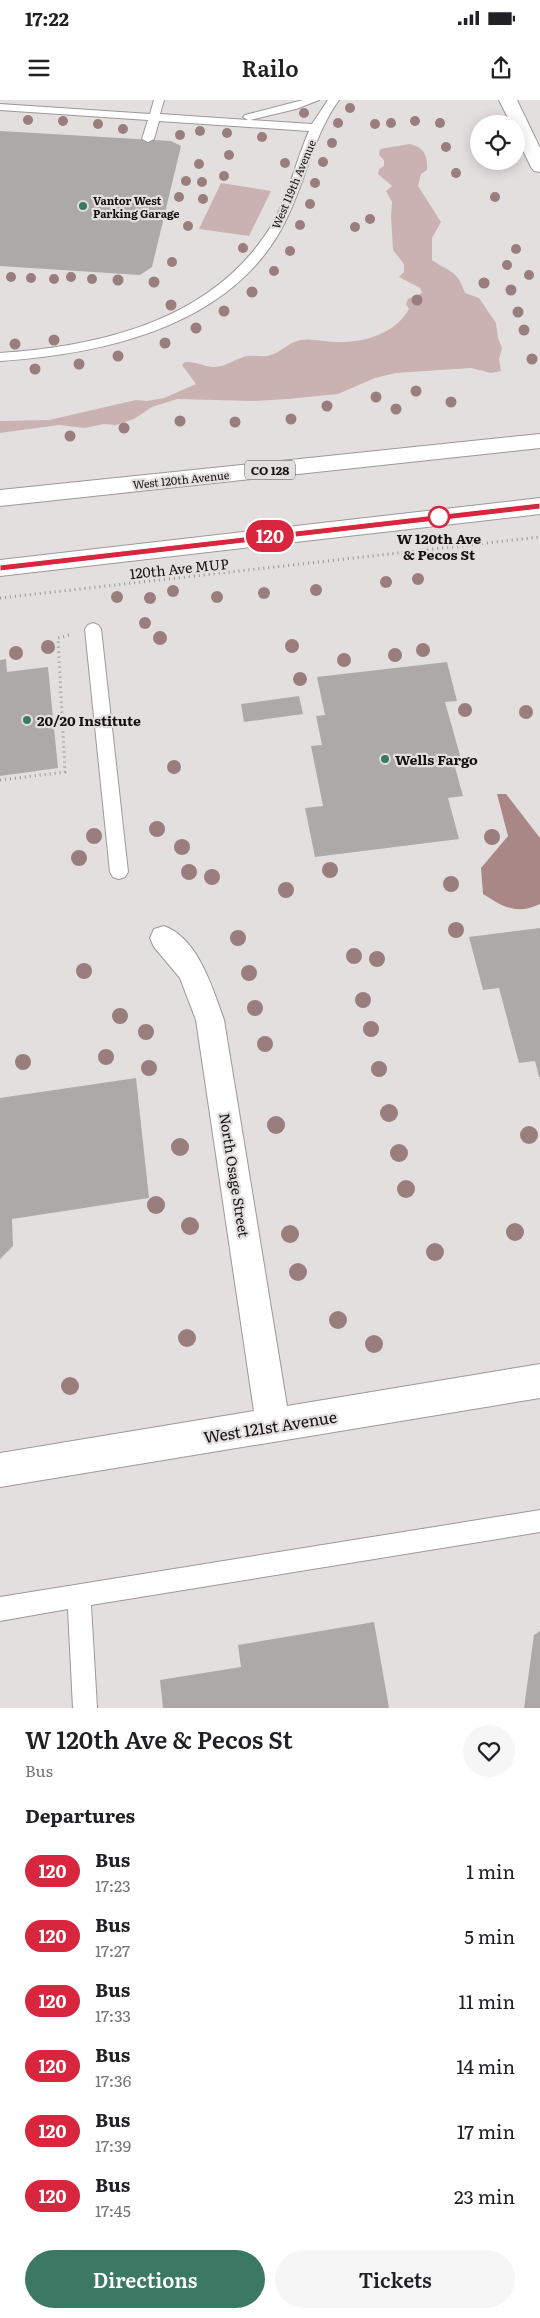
<!DOCTYPE html>
<style>
:root{--surface:#fff;--page:#f6f6f6;--text:#202124;--muted:#757577;--accent:#3c7965}
body{margin:0;font-family:Literata,serif;background:var(--page);color:var(--text);height:100vh;display:flex;flex-direction:column;font-size:19px;white-space:nowrap}
*{box-sizing:border-box;margin:0}
p{font-size:16px;color:var(--muted)}
.icon{flex:none;width:28px;height:28px;fill:none;stroke:currentColor;stroke-width:2;stroke-linecap:round;stroke-linejoin:round}
.map{position:relative;height:1608px;overflow:hidden}
.panel{display:flex;flex-direction:column;background:var(--surface);flex:1}
.panel>*{flex:none}
.badge{padding:0 10px;border-radius:16px;font-size:18px;line-height:32px}
.fabs{position:absolute;left:470px;top:15px;display:grid;gap:10px}
.fabs a{display:grid;place-items:center;width:55px;height:55px;border-radius:50%;background:var(--surface);box-shadow:0 2px 12px #0003;font-size:25px}
.map>.badge{position:absolute;translate:-50% -50%;box-shadow:0 0 0 2px #fff}
h2{padding:0 25px;font-size:19px;line-height:45px}
.round{display:grid;place-items:center;flex:none;width:52px;height:52px;border-radius:26px;background:var(--page)}
.summary{display:flex;align-items:center;justify-content:space-between;height:85px;padding:0 25px}
h1{font-size:24px;font-weight:600;line-height:38px}
.cta{display:flex;gap:10px;margin-top:auto;padding:10px 25px}
.cta a{flex:1;height:58px;border-radius:30px;background:var(--accent);color:#fff;font-size:20px;font-weight:600;line-height:58px;text-align:center}
.cta a+a{background:var(--page);color:var(--text)}
ul{padding:0;list-style:none}
li{display:flex;align-items:center;gap:15px;height:65px;padding:0 25px}
li div{flex:1}
li b{display:block;font-size:19px}
li em{font-style:normal}
li .badge{min-width:55px;font-weight:700;text-align:center}
.status{display:flex;justify-content:space-between;align-items:center;height:35px;padding:0 25px;background:var(--surface);direction:ltr}
.status svg{height:14px;fill:currentColor}
header{display:flex;justify-content:space-between;align-items:center;height:65px;padding:0 25px;background:var(--surface);font-size:22px;font-weight:600}
.map>svg:first-child{display:block}
.green{fill:#cbb2b2}
.water{fill:#a88786}
.building{fill:#aea9a9}
.lines{fill:none;stroke-linecap:round;stroke-linejoin:round}
.service-casing{stroke:#9d9898;stroke-width:2}
.minor-casing{stroke:#9d9898;stroke-width:2}
.tertiary-casing{stroke:#9d9898;stroke-width:2}
.primary-casing{stroke:#9d9898;stroke-width:2}
.path{stroke:#989494;stroke-width:3;stroke-dasharray:1 4;stroke-linecap:butt}
.service{fill:#fff;fill-rule:evenodd}
.minor{fill:#fff;fill-rule:evenodd}
.tertiary{fill:#fff;fill-rule:evenodd}
.primary{fill:#fff;fill-rule:evenodd}
.tree{fill:#9a7e7e}
.line{fill:#d7263d;stroke:#fff}
.poi-dot{fill:#3c7965;stroke:#e4dfdf;stroke-width:2}
.stop-dot{fill:#fff;stroke:#d7263d;stroke-width:2.5}
.labels{text-anchor:middle;dominant-baseline:central;stroke-width:4.5;stroke-linejoin:round;paint-order:stroke}
.far-street-label{font-size:11px;fill:#131111;stroke:#e4dfdf}
.far-poi-label{font-size:11px;font-weight:bold;fill:#131111;stroke:#e4dfdf;text-anchor:start}
.shield{fill:#e4dfdf;stroke:#524f4f;stroke-width:1}
.shield-label{font-size:12px;font-weight:bold;fill:#131111}
.stop-label{font-size:14px;font-weight:bold;fill:#131111;stroke:#e4dfdf}
.street-label{font-size:14px;fill:#131111;stroke:#e4dfdf}
.poi-label{font-size:14px;font-weight:bold;fill:#131111;stroke:#e4dfdf;text-anchor:start}
.near-street-label{font-size:16px;fill:#131111;stroke:#e4dfdf}
</style>
<div class="status"><b>17:22</b><svg viewBox="0 0 49 12"><path d="M0 12V9h3v3zM5 12V6h3v6zM10 12V3h3v9zM15 12V0h3v12zM26 1h20v11H26zM47 4h2v5h-2z"/></svg></div>
<header><svg class="icon" aria-label="menu" viewBox="0 0 24 24"><path d="M4 6h16M4 12h16M4 18h16"/></svg>Railo<svg class="icon" aria-label="share" viewBox="0 0 24 24"><path d="M12 15V3M7 8l5-5 5 5M5 13v7h14v-7"/></svg></header>
<div class="map">
<svg width="540" height="1608" viewBox="0 0 540 1608">
<rect width="100%" height="100%" fill="#e4dfdf"/>
<g class="green">
<path d="M 409,44 C 423,46 428,55 427,70 L 421,74 L 418,86 L 441,122 L 432,138 L 432,160 C 451,173 457,170 465,193 L 479,198 L 496,223 L 498,238 L 502,248 L 499,259 L 501,271 L 491,273 L 471,268 L 396,273 L 375,278 L 338,294 L 288,299 L 252,301 L 177,299 L 152,307 L 134,319 L 116,325 L 104,324 L 85,328 L 59,325 L 0,333 L 0,321 L 49,320 L 136,300 L 147,301 L 164,298 L 196,284 L 182,265 L 185,262 C 196,261 204,267 215,267 C 229,266 235,258 248,256 C 254,255 261,257 267,256 C 280,254 288,242 301,240 C 313,238 325,242 336,242 C 363,243 395,234 409,209 L 406,204 L 408,199 L 422,193 L 420,188 L 399,177 L 404,172 L 404,164 L 393,150 L 391,117 L 392,102 L 386,91 L 392,86 L 378,74 L 379,69 L 384,66 L 384,60 L 379,55 L 380,49 Z"/>
<path d="M 221,83 L 271,91 L 249,136 L 199,129 Z"/>
</g>
<path class="water" d="M 497,694 L 506,694 L 540,738 L 540,804 C 517,815 503,807 483,794 L 481,768 L 508,736 Z"/>
<g class="building">
<path d="M 0,31 L 171,41 L 181,46 L 152,167 L 140,175 L 0,166 Z"/>
<path d="M 6,559 L 7,572 L 48,567 L 58,668 L 0,676 L 0,560 Z"/>
<path d="M 447,562 L 457,601 L 445,602 L 461,659 L 453,660 L 463,696 L 448,698 L 459,739 L 315,757 L 305,708 L 323,706 L 311,646 L 322,645 L 316,616 L 325,615 L 317,577 Z"/>
<path d="M 299,596 L 303,614 L 244,622 L 241,604 Z"/>
<path d="M 540,828 L 540,977 L 539,977 L 535,961 L 519,963 L 499,888 L 483,890 L 469,837 Z"/>
<path d="M 136,978 L 149,1098 L 12,1119 L 13,1146 L 0,1159 L 0,998 Z"/>
<path d="M 374,1522 L 389,1608 L 163,1608 L 160,1580 L 241,1567 L 238,1545 Z"/>
<path d="M 540,1531 L 540,1608 L 524,1608 L 534,1535 Z"/>
</g>
<g class="lines">
<g class="service-casing">
<g id="service">
<path d="M 154,0 L 164,0 L 160,14 L 248,20 L 243,17 L 245,15 L 303,0 L 319,0 L 296,9 L 250,20 L 312,24 L 328,0 L 339,0 C 313,36 306,80 286,120 C 235,225 106,254 0,261 L 0,253 C 104,246 216,219 273,123 C 289,95 296,60 309,31 L 159,21 L 154,39 L 148,42 L 142,39 L 148,20 L 0,10 L 0,4 L 150,14 Z"/>
<path d="M 93,523 L 98,525 L 101,529 L 128,772 L 125,777 L 119,779 L 113,777 L 110,772 L 85,529 L 88,525 Z"/>
<path d="M 540,1410 L 540,1432 L 91,1505 L 97,1608 L 73,1608 L 68,1509 L 0,1521 L 0,1497 Z"/>
</g>
</g>
<g class="minor-casing">
<path id="minor" d="M 164,826 C 198,838 213,889 224,920 L 287,1306 L 540,1264 L 540,1298 L 0,1387 L 0,1353 L 254,1311 L 196,920 L 180,878 L 154,847 L 150,838 L 154,829 Z"/>
</g>
<g class="tertiary-casing">
<path id="tertiary" d="M 499,0 L 517,0 L 540,48 L 540,72 L 534,71 L 531,67 L 516,36 L 516,24 L 511,24 Z"/>
</g>
<g class="primary-casing">
<g id="primary">
<path d="M 540,334 L 540,348 L 0,406 L 0,390 Z"/>
<path d="M 540,398 L 540,414 L 0,476 L 0,460 Z"/>
</g>
</g>
<g class="path">
<path d="M 0,498 L 540,437"/>
<path d="M 0,680 L 65,672 L 58,538 L 69,535"/>
</g>
<use href="#service" class="service"/>
<use href="#minor" class="minor"/>
<use href="#tertiary" class="tertiary"/>
<use href="#primary" class="primary"/>
</g>
<g class="tree">
<circle cx="350" cy="8" r="5"/>
<circle cx="304" cy="13" r="5"/>
<circle cx="28" cy="20" r="5"/>
<circle cx="63" cy="21" r="5"/>
<circle cx="415" cy="21" r="5"/>
<circle cx="338" cy="23" r="5"/>
<circle cx="391" cy="23" r="5"/>
<circle cx="440" cy="23" r="5"/>
<circle cx="98" cy="24" r="5"/>
<circle cx="375" cy="24" r="5"/>
<circle cx="123" cy="29" r="5"/>
<circle cx="200" cy="31" r="5"/>
<circle cx="227" cy="33" r="5"/>
<circle cx="180" cy="35" r="5"/>
<circle cx="262" cy="37" r="5"/>
<circle cx="332" cy="43" r="5"/>
<circle cx="446" cy="47" r="5"/>
<circle cx="229" cy="55" r="5"/>
<circle cx="323" cy="62" r="5"/>
<circle cx="285" cy="63" r="5"/>
<circle cx="199" cy="64" r="5"/>
<circle cx="456" cy="73" r="5"/>
<circle cx="224" cy="76" r="5"/>
<circle cx="186" cy="81" r="5"/>
<circle cx="202" cy="82" r="5"/>
<circle cx="315" cy="83" r="5"/>
<circle cx="179" cy="97" r="5"/>
<circle cx="495" cy="97" r="5"/>
<circle cx="203" cy="99" r="5"/>
<circle cx="310" cy="104" r="5"/>
<circle cx="370" cy="119" r="5"/>
<circle cx="300" cy="125" r="5"/>
<circle cx="188" cy="126" r="5"/>
<circle cx="355" cy="127" r="5"/>
<circle cx="243" cy="148" r="5"/>
<circle cx="516" cy="149" r="5"/>
<circle cx="290" cy="151" r="5"/>
<circle cx="172" cy="162" r="5"/>
<circle cx="507" cy="165" r="5"/>
<circle cx="274" cy="171" r="5"/>
<circle cx="529" cy="175" r="5"/>
<circle cx="11" cy="177" r="5"/>
<circle cx="71" cy="177" r="5"/>
<circle cx="31" cy="178" r="5"/>
<circle cx="54" cy="179" r="5"/>
<circle cx="92" cy="179" r="5"/>
<circle cx="118" cy="180" r="5.5"/>
<circle cx="154" cy="182" r="5.5"/>
<circle cx="484" cy="183" r="5.5"/>
<circle cx="511" cy="190" r="5.5"/>
<circle cx="252" cy="192" r="5.5"/>
<circle cx="417" cy="200" r="5.5"/>
<circle cx="171" cy="205" r="5.5"/>
<circle cx="224" cy="211" r="5.5"/>
<circle cx="518" cy="212" r="5.5"/>
<circle cx="196" cy="228" r="5.5"/>
<circle cx="524" cy="230" r="5.5"/>
<circle cx="54" cy="240" r="5.5"/>
<circle cx="165" cy="243" r="5.5"/>
<circle cx="15" cy="244" r="5.5"/>
<circle cx="118" cy="256" r="5.5"/>
<circle cx="532" cy="259" r="5.5"/>
<circle cx="79" cy="264" r="5.5"/>
<circle cx="35" cy="269" r="5.5"/>
<circle cx="416" cy="291" r="5.5"/>
<circle cx="376" cy="297" r="5.5"/>
<circle cx="451" cy="302" r="5.5"/>
<circle cx="327" cy="306" r="5.5"/>
<circle cx="396" cy="309" r="5.5"/>
<circle cx="291" cy="319" r="5.5"/>
<circle cx="180" cy="321" r="5.5"/>
<circle cx="235" cy="322" r="5.5"/>
<circle cx="124" cy="328" r="5.5"/>
<circle cx="70" cy="336" r="5.5"/>
<circle cx="418" cy="479" r="6"/>
<circle cx="386" cy="482" r="6"/>
<circle cx="316" cy="490" r="6"/>
<circle cx="173" cy="491" r="6"/>
<circle cx="264" cy="493" r="6"/>
<circle cx="117" cy="497" r="6"/>
<circle cx="217" cy="497" r="6"/>
<circle cx="150" cy="498" r="6"/>
<circle cx="145" cy="523" r="6"/>
<circle cx="160" cy="538" r="7"/>
<circle cx="292" cy="546" r="7"/>
<circle cx="48" cy="547" r="7"/>
<circle cx="423" cy="550" r="7"/>
<circle cx="16" cy="553" r="7"/>
<circle cx="395" cy="555" r="7"/>
<circle cx="344" cy="560" r="7"/>
<circle cx="300" cy="579" r="7"/>
<circle cx="465" cy="610" r="7"/>
<circle cx="526" cy="612" r="7"/>
<circle cx="174" cy="667" r="7"/>
<circle cx="157" cy="729" r="8"/>
<circle cx="94" cy="736" r="8"/>
<circle cx="492" cy="737" r="8"/>
<circle cx="182" cy="747" r="8"/>
<circle cx="79" cy="758" r="8"/>
<circle cx="330" cy="770" r="8"/>
<circle cx="189" cy="772" r="8"/>
<circle cx="212" cy="777" r="8"/>
<circle cx="451" cy="784" r="8"/>
<circle cx="286" cy="790" r="8"/>
<circle cx="456" cy="830" r="8"/>
<circle cx="238" cy="838" r="8"/>
<circle cx="354" cy="856" r="8"/>
<circle cx="377" cy="859" r="8"/>
<circle cx="84" cy="871" r="8"/>
<circle cx="249" cy="873" r="8"/>
<circle cx="363" cy="900" r="8"/>
<circle cx="255" cy="908" r="8"/>
<circle cx="120" cy="916" r="8"/>
<circle cx="371" cy="929" r="8"/>
<circle cx="146" cy="932" r="8"/>
<circle cx="265" cy="944" r="8"/>
<circle cx="106" cy="957" r="8"/>
<circle cx="23" cy="962" r="8"/>
<circle cx="149" cy="968" r="8"/>
<circle cx="379" cy="969" r="8"/>
<circle cx="389" cy="1013" r="9"/>
<circle cx="276" cy="1025" r="9"/>
<circle cx="529" cy="1035" r="9"/>
<circle cx="180" cy="1047" r="9"/>
<circle cx="399" cy="1053" r="9"/>
<circle cx="406" cy="1089" r="9"/>
<circle cx="156" cy="1105" r="9"/>
<circle cx="190" cy="1126" r="9"/>
<circle cx="515" cy="1132" r="9"/>
<circle cx="290" cy="1134" r="9"/>
<circle cx="435" cy="1152" r="9"/>
<circle cx="298" cy="1172" r="9"/>
<circle cx="338" cy="1220" r="9"/>
<circle cx="187" cy="1238" r="9"/>
<circle cx="374" cy="1244" r="9"/>
<circle cx="70" cy="1286" r="9"/>
</g>
<path class="line" d="M 540,403 L 540,409 L 0,471 L 0,465 Z"/>
<g class="poi-dot">
<circle cx="83" cy="106" r="5"/>
<circle cx="27" cy="620" r="5"/>
<circle cx="385" cy="659" r="5"/>
</g>
<circle class="stop-dot" cx="439" cy="417" r="10"/>
<g class="labels">
<g class="far-street-label">
<text transform="translate(293 84) rotate(-67)">West 119th Avenue</text>
<text transform="translate(181 379) rotate(-6)">West 120th Avenue</text>
</g>
<g class="far-poi-label">
<text x="93" y="100">Vantor West<tspan x="93" dy="13">Parking Garage</tspan></text>
</g>
<rect class="shield" x="245" y="360.5" width="50" height="19" rx="4"/>
<g class="shield-label">
<text x="270" y="370">CO 128</text>
</g>
<g class="stop-label">
<text x="439" y="438">W 120th Ave<tspan x="439" dy="16">&amp; Pecos St</tspan></text>
</g>
<g class="street-label">
<text transform="translate(179 468) rotate(-6)">120th Ave MUP</text>
<text transform="translate(235 1075) rotate(81)">North Osage Street</text>
</g>
<g class="poi-label">
<text x="37" y="620">20/20 Institute</text>
<text x="395" y="659">Wells Fargo</text>
</g>
<g class="near-street-label">
<text transform="translate(270 1326) rotate(-9)">West 121st Avenue</text>
</g>
</g>
</svg>
<div class="fabs">
<a><svg class="icon" aria-label="locate" viewBox="0 0 24 24"><circle cx="12" cy="12" r="6"/><path d="M12 2v4M12 18v4M2 12h4M18 12h4"/></svg></a>
</div>
<b class="badge" style="left:270px;top:436px;background:#d7263d;color:#fff">120</b>
</div>
<section class="panel">
<div class="summary"><div><h1>W 120th Ave &amp; Pecos St</h1><p>Bus</p></div><a class="round"><svg class="icon" aria-label="heart" viewBox="0 0 24 24"><path d="M12 20l-8-8c-3-5 5-10 8-4 3-6 11-1 8 4z"/></svg></a></div>
<h2>Departures</h2>
<ul>
<li><span class="badge" style="background:#d7263d;color:#fff">120</span><div><b>Bus</b><p>17:23</p></div><em>1 min</em></li>
<li><span class="badge" style="background:#d7263d;color:#fff">120</span><div><b>Bus</b><p>17:27</p></div><em>5 min</em></li>
<li><span class="badge" style="background:#d7263d;color:#fff">120</span><div><b>Bus</b><p>17:33</p></div><em>11 min</em></li>
<li><span class="badge" style="background:#d7263d;color:#fff">120</span><div><b>Bus</b><p>17:36</p></div><em>14 min</em></li>
<li><span class="badge" style="background:#d7263d;color:#fff">120</span><div><b>Bus</b><p>17:39</p></div><em>17 min</em></li>
<li><span class="badge" style="background:#d7263d;color:#fff">120</span><div><b>Bus</b><p>17:45</p></div><em>23 min</em></li>
</ul>
<div class="cta"><a>Directions</a><a>Tickets</a></div>
</section>
